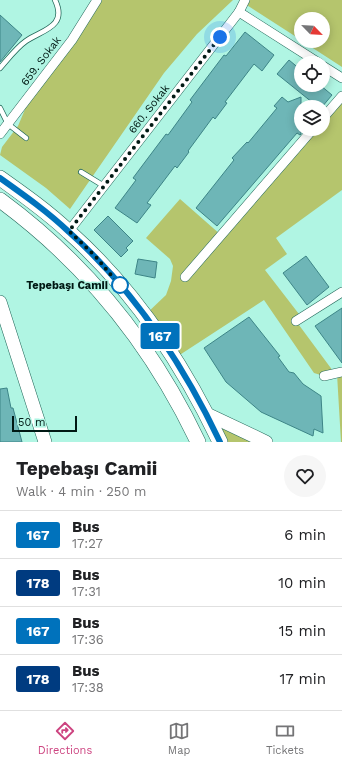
<!DOCTYPE html>
<meta charset="utf-8">
<style>
:root{--surface:#fff;--page:#f6f6f6;--text:#202124;--muted:#757577;--line:#e0e0e0;--accent:#cd4480}
body{margin:0;font-family:"Work Sans",sans-serif;background:var(--page);color:var(--text);height:100vh;display:flex;flex-direction:column;font-size:15px;white-space:nowrap}
*{box-sizing:border-box;margin:0}
p{font-size:13px;color:var(--muted)}
.icon{flex:none;width:22px;height:22px;fill:none;stroke:currentColor;stroke-width:2;stroke-linecap:round;stroke-linejoin:round}
.map{position:relative;height:442px;overflow:hidden}
.panel{display:flex;flex-direction:column;background:var(--surface);flex:1}
.panel>*{flex:none}
.badge{padding:0 8px;border-radius:3px;font-size:14px;line-height:26px}
.needle{width:26px;rotate:115deg}
.controls{position:absolute;left:294px;top:12px;display:grid;gap:8px}
.controls a{display:grid;place-items:center;width:36px;height:36px;border-radius:50%;background:var(--surface);box-shadow:0 2px 10px #0003;font-size:20px}
.scale{position:absolute;left:12px;bottom:10px;width:65px;box-sizing:border-box;padding-left:4px;border:2px solid #001914;border-top:0;font-size:11px;line-height:14px;white-space:nowrap;color:#001914;-webkit-text-stroke:3px #b0f5e3;paint-order:stroke}
.you{position:absolute;width:20px;height:20px;margin:-10px;border:3px solid #fff;border-radius:50%;background:#1a73e8;box-shadow:0 0 0 6px #1a73e833}
.map>.badge{position:absolute;translate:-50% -50%;box-shadow:0 0 0 2px #fff}
.round{display:grid;place-items:center;flex:none;width:42px;height:42px;border-radius:21px;background:var(--page)}
.overview{display:flex;align-items:center;justify-content:space-between;height:68px;padding:0 16px}
h1{font-size:19px;font-weight:700;line-height:30px}
ul{padding:0;list-style:none}
li{display:flex;align-items:center;gap:12px;height:48px;padding:0 16px;border-top:1px solid var(--line)}
li div{flex:1}
li b{display:block;font-size:15px}
li em{font-style:normal}
li .badge{min-width:44px;font-weight:700;text-align:center}
.dock{display:flex;justify-content:space-around;align-items:center;height:56px;border-top:1px solid var(--line);background:var(--surface);font-size:11px;color:var(--muted)}
.dock a{display:grid;justify-items:center;gap:2px}
.dock .active{color:var(--accent)}
.map>svg:first-child{display:block}
.green{fill:#b5c56d}
.building{fill:#6eb6b7;stroke:#3d8587}
.lines{fill:none;stroke-linecap:round;stroke-linejoin:round}
.lane-casing{stroke:#23685a;stroke-width:6}
.street-casing{stroke:#23685a;stroke-width:10}
.secondary-casing{stroke:#23685a;stroke-width:14}
.primary-casing{stroke:#23685a;stroke-width:16}
.lane{stroke:#fff;stroke-width:4.5}
.street{stroke:#fff;stroke-width:9}
.secondary{stroke:#fff;stroke-width:13}
.primary{stroke:#fff;stroke-width:15}
.line-casing{stroke:#fff;stroke-width:9}
.line{stroke:#0072bc;stroke-width:6}
.walk{stroke:#001914;stroke-width:4;stroke-dasharray:0 7.2}
.stop-dot{fill:#fff;stroke:#0072bc;stroke-width:2}
.labels{text-anchor:middle;dominant-baseline:central;stroke-width:3;stroke-linejoin:round;paint-order:stroke}
.street-label{font-size:11px;fill:#001914;stroke:#b0f5e3}
.stop-label{font-size:11px;font-weight:bold;fill:#001914;stroke:#b0f5e3;text-anchor:end}
</style>
<div class="map">
<svg width="342" height="442" viewBox="0 0 342 442">
<rect width="100%" height="100%" fill="#b0f5e3"/>
<g class="green">
<path d="M 101,0 L 233,0 L 197,34 L 164,73 L 70,209 L 46,188 L 0,155 L 2,147 L 18,126 L 26,107 Z"/>
<path d="M 239,0 L 342,0 L 342,67 L 302,41 L 323,41 L 323,19 L 301,19 L 301,40 Z"/>
<path d="M 342,96 L 342,190 L 276,238 L 287,254 L 265,270 L 302,318 L 296,321 L 333,371 L 342,368 L 342,442 L 341,442 L 337,374 L 324,376 L 314,373 L 264,300 L 175,358 L 145,315 L 166,295 L 171,281 L 173,266 L 170,259 L 146,238 L 180,199 L 221,235 L 313,129 L 323,129 L 323,118 Z"/>
<path d="M 207,414 L 266,442 L 220,442 Z"/>
</g>
<g class="building">
<path d="M 0,15 L 22,35 L 0,62 Z"/>
<path d="M 245,32 L 274,55 L 262,71 L 254,64 L 225,102 L 227,103 L 215,119 L 213,117 L 188,151 L 189,152 L 177,168 L 175,166 L 147,203 L 151,205 L 137,223 L 115,208 L 136,180 L 133,178 L 166,134 L 168,135 L 192,102 L 190,100 L 224,55 L 226,56 Z"/>
<path d="M 289,60 L 301,70 L 301,85 L 320,85 L 332,95 L 322,107 L 318,107 L 277,74 Z"/>
<path d="M 282,97 L 288,102 L 301,97 L 301,134 L 300,135 L 297,133 L 217,226 L 196,208 L 234,160 L 232,158 L 247,142 L 248,143 L 277,108 L 274,106 Z"/>
<path d="M 108,216 L 133,241 L 126,248 L 128,250 L 121,257 L 94,230 Z"/>
<path d="M 306,256 L 329,287 L 307,305 L 283,273 Z"/>
<path d="M 138,259 L 157,262 L 155,278 L 135,274 Z"/>
<path d="M 342,308 L 342,363 L 315,326 Z"/>
<path d="M 249,317 L 280,356 L 278,357 L 289,372 L 294,373 L 303,384 L 321,396 L 323,433 L 314,429 L 313,436 L 261,412 L 226,382 L 204,348 Z"/>
<path d="M 7,388 L 11,408 L 13,408 L 22,442 L 0,442 L 0,389 Z"/>
</g>
<g class="lines">
<g class="lane-casing">
<g id="lane">
<path d="M 0,68 C 8,59 16,48 26,41 C 42,30 68,27 55,0"/>
<path d="M 0,108 L 8,124 L 26,138"/>
<path d="M 81,172 L 104,186"/>
</g>
</g>
<g class="street-casing">
<g id="street">
<path d="M 239,12 L 319,63"/>
<path d="M 323,66 L 342,78"/>
<path d="M 323,118 L 342,96"/>
<path d="M 0,134 L 72,40 L 97,0"/>
<path d="M 69,231 L 239,12 L 245,0"/>
<path d="M 185,277 L 313,129"/>
<path d="M 296,321 L 342,292"/>
<path d="M 324,376 L 342,372"/>
</g>
</g>
<g class="secondary-casing">
<g id="secondary">
<path d="M 0,302 L 45,442"/>
<path d="M 207,414 L 266,442"/>
</g>
</g>
<g class="primary-casing">
<g id="primary">
<path d="M 0,178 C 24,195 48,212 69,232 C 134,290 183,364 220,442"/>
<path d="M 0,200 C 87,264 152,345 198,442"/>
</g>
</g>
<use href="#lane" class="lane"/>
<use href="#street" class="street"/>
<use href="#secondary" class="secondary"/>
<use href="#primary" class="primary"/>
</g>
<g class="lines">
<g class="line-casing">
<path id="line" d="M 0,178 C 24,195 48,212 69,232 C 134,290 183,364 220,442"/>
</g>
<use href="#line" class="line"/>
<path class="walk" d="M 120,285 L 122,288 L 96,257 L 69,231 L 220,37"/>
</g>
<circle class="stop-dot" cx="120" cy="285" r="8"/>
<g class="labels">
<g class="street-label">
<text transform="translate(41 61) rotate(-53)">659. Sokak</text>
<text transform="translate(149 109) rotate(-52)">660. Sokak</text>
</g>
<g class="stop-label">
<text x="108" y="285">Tepebaşı Camii</text>
</g>
</g>
</svg>
<div class="controls">
<a><svg class="needle" viewBox="-14 -14 28 28"><path d="M0-13l5 13h-10z" fill="#e53935"/><path d="M0 13l5-13h-10z" fill="#757577"/></svg></a>
<a><svg class="icon" aria-label="locate" viewBox="0 0 24 24"><circle cx="12" cy="12" r="6"/><path d="M12 2v4M12 18v4M2 12h4M18 12h4"/></svg></a>
<a><svg class="icon" aria-label="layers" viewBox="0 0 24 24"><path d="M12 4l9 5-9 5-9-5zM3 14l9 5 9-5"/></svg></a>
</div>
<div class="scale">50 m</div>
<div class="you" style="left:220px;top:37px"></div>
<b class="badge" style="left:160px;top:336px;background:#0072bc;color:#fff">167</b>
</div>
<section class="panel">
<div class="overview"><div><h1>Tepebaşı Camii</h1><p>Walk · 4 min · 250 m</p></div><a class="round"><svg class="icon" aria-label="heart" viewBox="0 0 24 24"><path d="M12 20l-8-8c-3-5 5-10 8-4 3-6 11-1 8 4z"/></svg></a></div>
<ul>
<li><span class="badge" style="background:#0072bc;color:#fff">167</span><div><b>Bus</b><p>17:27</p></div><em>6 min</em></li>
<li><span class="badge" style="background:#003b80;color:#fff">178</span><div><b>Bus</b><p>17:31</p></div><em>10 min</em></li>
<li><span class="badge" style="background:#0072bc;color:#fff">167</span><div><b>Bus</b><p>17:36</p></div><em>15 min</em></li>
<li><span class="badge" style="background:#003b80;color:#fff">178</span><div><b>Bus</b><p>17:38</p></div><em>17 min</em></li>
</ul>
</section>
<nav class="dock">
<a class="active"><svg class="icon" aria-label="directions" viewBox="0 0 24 24"><path d="M12 3l9 9-9 9-9-9zM9 14v-3h6M13 9l2 2-2 2"/></svg>Directions</a>
<a><svg class="icon" aria-label="map" viewBox="0 0 24 24"><path d="M3 6l6-2 6 2 6-2v14l-6 2-6-2-6 2zM9 4v14M15 6v14"/></svg>Map</a>
<a><svg class="icon" aria-label="tickets" viewBox="0 0 24 24"><path d="M3 7h18v10H3zM15 7v10"/></svg>Tickets</a>
</nav>
